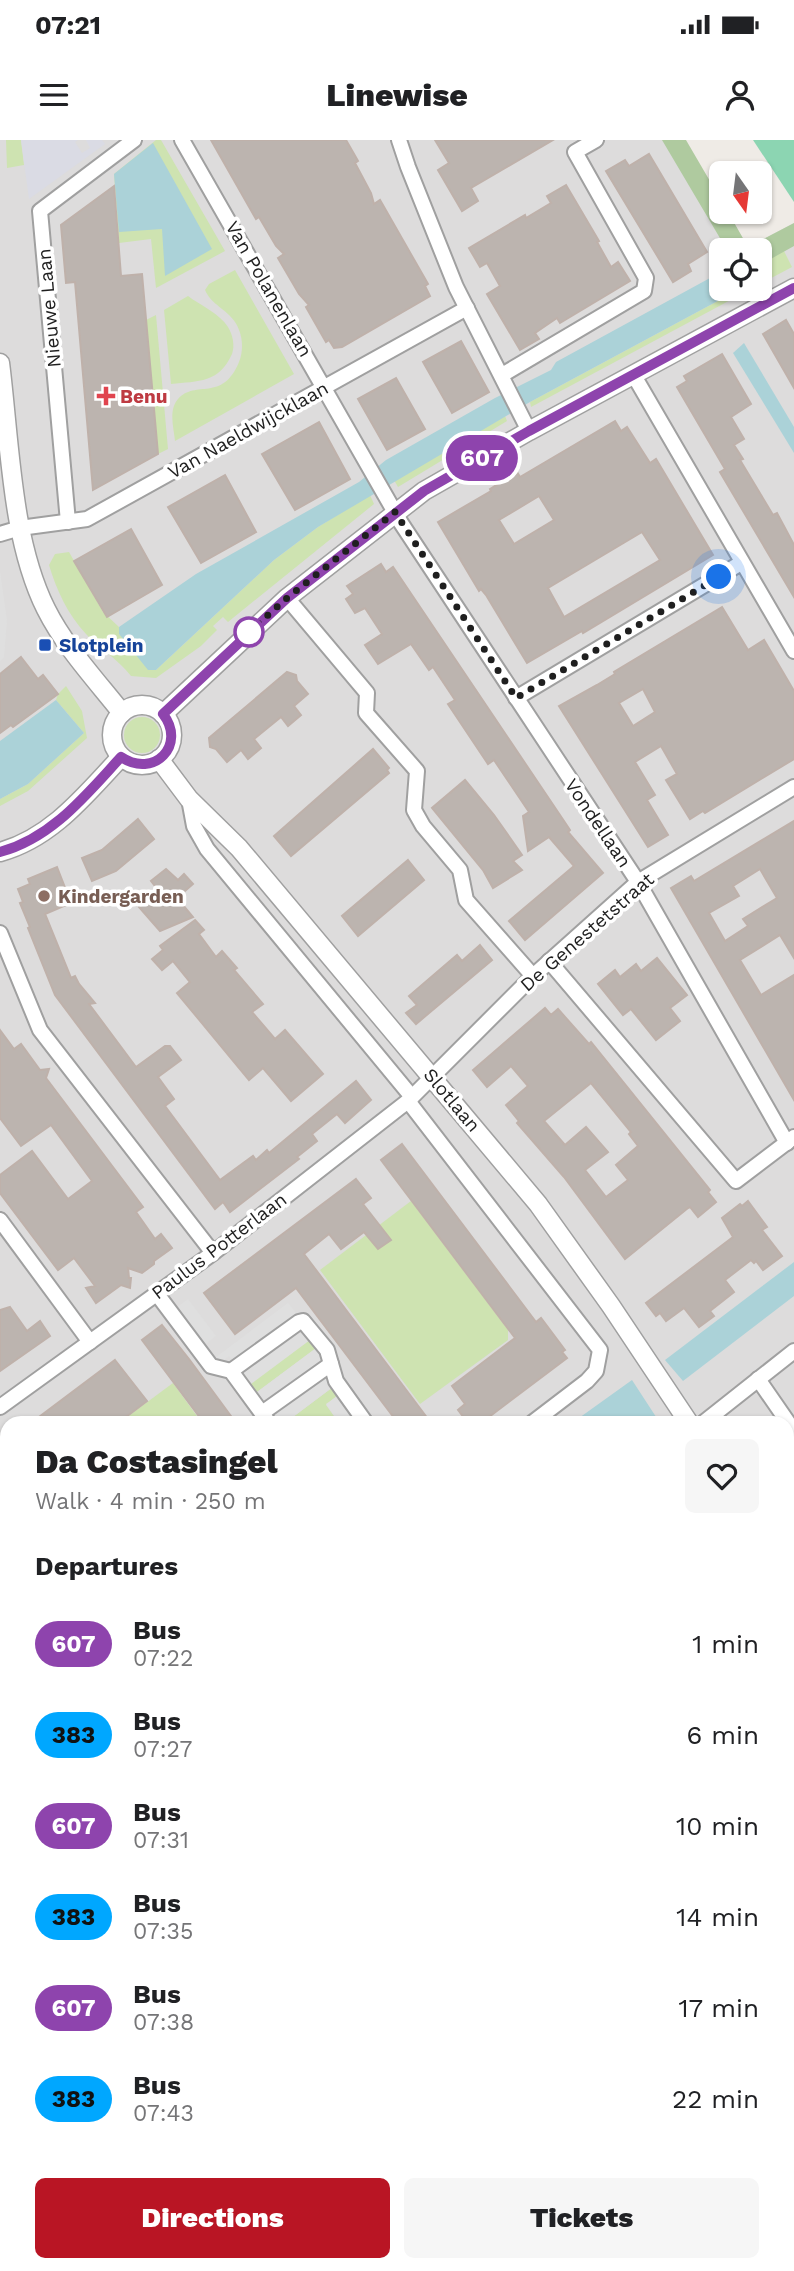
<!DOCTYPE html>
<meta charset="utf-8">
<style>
:root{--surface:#fff;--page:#f6f6f6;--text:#202124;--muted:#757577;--accent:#b91524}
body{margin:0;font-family:"Work Sans",sans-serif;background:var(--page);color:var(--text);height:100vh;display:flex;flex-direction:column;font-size:26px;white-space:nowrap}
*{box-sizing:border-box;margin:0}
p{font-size:23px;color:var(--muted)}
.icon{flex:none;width:38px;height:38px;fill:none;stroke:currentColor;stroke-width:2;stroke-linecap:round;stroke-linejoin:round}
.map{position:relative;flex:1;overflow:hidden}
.sheet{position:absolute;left:0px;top:1276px;width:794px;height:856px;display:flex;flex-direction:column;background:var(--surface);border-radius:21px 21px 0 0;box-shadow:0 2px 5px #0004}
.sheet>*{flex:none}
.badge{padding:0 14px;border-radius:23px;font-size:24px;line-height:46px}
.needle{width:46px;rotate:166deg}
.fabs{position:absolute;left:709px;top:21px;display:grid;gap:14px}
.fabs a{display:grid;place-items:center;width:63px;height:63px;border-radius:10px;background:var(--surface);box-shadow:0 2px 5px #0004;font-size:35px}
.you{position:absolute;width:35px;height:35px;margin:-18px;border:5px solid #fff;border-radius:50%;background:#1a73e8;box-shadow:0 0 0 10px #1a73e833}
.map>.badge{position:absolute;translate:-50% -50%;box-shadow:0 0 0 4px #fff}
h2{padding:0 35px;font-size:26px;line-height:63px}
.round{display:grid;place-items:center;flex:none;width:74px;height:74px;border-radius:10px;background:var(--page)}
.overview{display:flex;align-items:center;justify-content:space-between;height:119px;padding:0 35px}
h1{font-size:33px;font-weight:800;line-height:52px}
.button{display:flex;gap:14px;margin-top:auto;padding:14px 35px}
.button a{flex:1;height:80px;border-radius:10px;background:var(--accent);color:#fff;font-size:28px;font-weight:800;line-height:80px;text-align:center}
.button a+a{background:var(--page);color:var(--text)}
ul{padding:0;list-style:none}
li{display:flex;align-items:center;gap:21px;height:91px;padding:0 35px}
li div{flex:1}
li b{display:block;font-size:26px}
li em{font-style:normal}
li .badge{min-width:77px;font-weight:700;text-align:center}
.status{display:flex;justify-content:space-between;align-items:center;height:49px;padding:0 35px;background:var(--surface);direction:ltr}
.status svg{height:19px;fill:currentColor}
header{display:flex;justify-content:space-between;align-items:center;height:91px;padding:0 35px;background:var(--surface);font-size:32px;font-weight:800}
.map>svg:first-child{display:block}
.residential{fill:#dddcdc;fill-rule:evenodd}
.education{fill:#fcf9e2}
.grass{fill:#cee3b1}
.forest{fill:#afca9f}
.pitch{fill:#8cd5b2}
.parking{fill:#dfdfdf}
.plaza{fill:#dadbe4}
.water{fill:#abd2d8}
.building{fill:#bcb4af;stroke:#bfb1aa;stroke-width:2;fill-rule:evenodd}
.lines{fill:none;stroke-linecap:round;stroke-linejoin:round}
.minor-casing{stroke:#a0a0a0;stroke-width:18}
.tertiary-casing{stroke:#a0a0a0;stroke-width:21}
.minor{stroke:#fff;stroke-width:14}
.tertiary{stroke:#fff;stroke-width:18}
.rail{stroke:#6d6d6d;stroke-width:5;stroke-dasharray:14 14;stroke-linecap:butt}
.line-casing{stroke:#fff;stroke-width:16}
.line{stroke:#8e44ad;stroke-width:10}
.walk{stroke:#1f1f1f;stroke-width:7;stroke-dasharray:0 12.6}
.health-dot{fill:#e0444e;stroke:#fff;stroke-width:2.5}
.stop-dot{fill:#fff;stroke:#8e44ad;stroke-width:3.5}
.transit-dot{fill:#1a4fb4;stroke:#fff;stroke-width:2.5}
.education-dot{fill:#8d6e63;stroke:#fff;stroke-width:2.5}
.labels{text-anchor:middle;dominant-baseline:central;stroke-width:7;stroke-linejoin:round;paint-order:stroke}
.street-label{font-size:19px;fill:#1f1f1f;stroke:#fff}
.health-label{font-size:19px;font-weight:bold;fill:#be3a42;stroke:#fff;text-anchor:start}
.transit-label{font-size:19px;font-weight:bold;fill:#164399;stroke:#fff;text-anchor:start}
.education-label{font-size:19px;font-weight:bold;fill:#785e54;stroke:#fff;text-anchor:start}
</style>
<div class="status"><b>07:21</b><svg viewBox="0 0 49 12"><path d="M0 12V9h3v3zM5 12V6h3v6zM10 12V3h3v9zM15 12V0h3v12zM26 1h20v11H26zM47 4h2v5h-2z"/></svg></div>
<header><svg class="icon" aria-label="menu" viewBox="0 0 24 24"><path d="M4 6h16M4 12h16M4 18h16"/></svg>Linewise<svg class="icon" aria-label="person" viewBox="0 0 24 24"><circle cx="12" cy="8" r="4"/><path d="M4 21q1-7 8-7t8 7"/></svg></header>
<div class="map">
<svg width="794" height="2131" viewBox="0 0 794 2131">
<rect width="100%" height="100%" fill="#efebe6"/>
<path class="residential" d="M 0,0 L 683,0 L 721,72 L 727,72 L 748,107 L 794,83 L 794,2131 L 0,2131 ZM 721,110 L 760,110 L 760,149 L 721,149 ZM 7,1283 L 788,1283 L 788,2124 L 7,2124 Z"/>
<path class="education" d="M 7,1845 L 7,1949 L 0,1940 L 0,1851 Z"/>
<g class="grass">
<path d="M 6,0 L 21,0 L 24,25 L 7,28 Z"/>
<path d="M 156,0 L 161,0 L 225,111 L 156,148 L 151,99 L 119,103 L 114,34 Z"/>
<path d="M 784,111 L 792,127 L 760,144 L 760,125 Z"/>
<path d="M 235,130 L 294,234 L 175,301 C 174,288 168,271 178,259 C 196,239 222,263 239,222 C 243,212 243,200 239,190 C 233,171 212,167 205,150 L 209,144 Z"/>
<path d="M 740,149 L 751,149 L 531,267 L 530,262 Z"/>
<path d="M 188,156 C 200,165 220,174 228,187 C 233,195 235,206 232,214 C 219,243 199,241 171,244 L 164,170 Z"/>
<path d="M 156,175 L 168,309 L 158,314 L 146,180 Z"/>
<path d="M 505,276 L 507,281 L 398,347 L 394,340 Z"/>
<path d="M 370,355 L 374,364 L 228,482 L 223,477 L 213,486 L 217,490 L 201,506 L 156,538 L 131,536 C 118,519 100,509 86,494 C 68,475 56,449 49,425 L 55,414 L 69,412 L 103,472 L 119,487 L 119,494 L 156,530 L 274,420 L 318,387 Z"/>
<path d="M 66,546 L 82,571 L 87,598 L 28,651 L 0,666 L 0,659 L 28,644 L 84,593 L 56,560 L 58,554 Z"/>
<circle cx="142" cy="595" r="18"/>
<path d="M 411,1061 L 508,1190 L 508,1200 L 420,1264 L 320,1130 Z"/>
<path d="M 302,1189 L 325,1218 L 324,1219 L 315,1209 L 257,1252 L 265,1263 L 263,1264 L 241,1235 L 243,1233 L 251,1243 L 309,1200 Z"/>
<path d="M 173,1243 L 202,1283 L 119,1283 Z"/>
<path d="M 333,1247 L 339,1254 L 326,1265 L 339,1283 L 285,1283 Z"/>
<path d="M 0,1412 L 7,1422 L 7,1455 L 0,1445 Z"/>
<path d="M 794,1678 L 794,1733 L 788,1743 L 788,1682 Z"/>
<path d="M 7,1804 L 7,1845 L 0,1851 L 0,1810 Z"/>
<path d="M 0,1940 L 7,1949 L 7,2124 L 75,2125 L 68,2131 L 0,2131 Z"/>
<path d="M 794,1977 L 794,2090 L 788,2082 L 788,1987 Z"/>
</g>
<g class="forest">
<path d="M 662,0 L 686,0 L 721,60 L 721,72 L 728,72 L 748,107 L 794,83 L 794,106 L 760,125 L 760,110 L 727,110 Z"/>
<path d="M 119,2125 L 119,2124 L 200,2125 L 193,2131 L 111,2131 Z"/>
</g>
<path class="pitch" d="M 753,0 L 794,0 L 794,62 Z"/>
<g class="parking">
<path d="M 0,431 L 7,481 L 4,517 L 0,521 Z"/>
<path d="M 188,1159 L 216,1196 L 206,1204 L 177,1167 Z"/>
<path d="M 288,1163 L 297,1174 L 233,1221 L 229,1216 L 220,1223 L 215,1218 Z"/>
<path d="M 302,1189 L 310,1200 L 251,1244 L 243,1233 Z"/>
<path d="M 316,1208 L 324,1219 L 265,1263 L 257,1252 Z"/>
<path d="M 326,1237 L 333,1247 L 285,1283 L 278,1283 L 273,1276 Z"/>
<path d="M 336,1257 L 356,1283 L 339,1283 L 326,1264 Z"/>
</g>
<path class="plaza" d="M 21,0 L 78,0 L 75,2 L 82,13 L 90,8 L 86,0 L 102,0 L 105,4 L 29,59 Z"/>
<g class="water">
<path d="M 153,3 L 212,109 L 165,136 L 162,89 L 119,92 L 114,34 Z"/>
<path d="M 721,132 L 721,149 L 740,149 L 530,262 L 318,387 L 274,420 L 156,530 L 148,530 L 119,494 L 119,487 L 196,434 L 359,342 L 386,320 L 495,258 L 551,230 L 556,222 Z"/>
<path d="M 744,203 L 794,287 L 794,313 L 733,213 Z"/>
<path d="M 56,560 L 84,593 L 28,644 L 0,659 L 0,601 Z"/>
<path d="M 794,1122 L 794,1156 L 683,1241 L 665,1220 Z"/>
<path d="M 632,1240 L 660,1283 L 637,1283 L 633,1278 L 628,1283 L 572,1283 Z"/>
<path d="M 788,1546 L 794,1552 L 794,1598 L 788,1589 Z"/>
<path d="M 794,1623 L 794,1678 L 788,1682 L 788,1630 Z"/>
<path d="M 0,1659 L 7,1667 L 7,1804 L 0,1810 Z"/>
<path d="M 200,2125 L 200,2124 L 250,2125 L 243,2131 L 193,2131 Z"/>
</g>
<g class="building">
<path d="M 211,0 L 346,0 L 358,21 L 355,23 L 371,53 L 374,64 L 380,60 L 428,144 L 425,146 L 430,156 L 342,207 L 334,208 L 329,200 L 326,202 L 306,167 L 309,165 L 299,154 L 278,118 L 284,114 L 276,106 L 259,77 L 256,79 Z"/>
<path d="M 435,0 L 553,0 L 471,48 L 478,61 L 462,71 L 438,30 L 449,23 Z"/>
<path d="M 649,14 L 707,112 L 688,124 L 691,131 L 673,142 L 606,31 L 625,20 L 629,26 Z"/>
<path d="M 566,45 L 599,101 L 597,102 L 611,127 L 618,122 L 630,141 L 560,183 L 557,178 L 535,193 L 539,199 L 520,210 L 487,154 L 500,146 L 487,123 L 480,127 L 469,108 L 525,75 L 526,78 L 551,63 L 547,56 Z"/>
<path d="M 114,46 L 121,136 L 142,134 L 158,314 L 93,350 L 75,142 L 66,143 L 61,85 Z"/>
<path d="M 786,180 L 794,194 L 794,248 L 763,194 Z"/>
<path d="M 461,201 L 489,252 L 452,273 L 423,222 Z"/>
<path d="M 722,214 L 751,264 L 731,277 L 744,299 L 734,305 L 743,319 L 740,320 L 773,375 L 777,373 L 794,405 L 794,457 L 720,332 L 725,329 L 677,247 L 687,241 L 684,236 Z"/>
<path d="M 396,238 L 425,289 L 387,310 L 358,259 Z"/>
<path d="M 615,281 L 621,291 L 627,287 L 650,323 L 656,319 L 713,415 L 583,493 L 582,491 L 527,523 L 486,455 L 481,449 L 479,451 L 438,382 L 491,351 L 490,349 L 517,332 L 520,337 ZM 539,356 L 554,380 L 514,404 L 499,380 ZM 642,392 L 660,420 L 564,477 L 548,448 Z"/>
<path d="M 319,282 L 350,339 L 295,370 L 262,314 Z"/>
<path d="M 225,335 L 256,392 L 201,423 L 168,367 Z"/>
<path d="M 131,389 L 162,445 L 107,477 L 74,421 Z"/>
<path d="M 381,424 L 386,432 L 393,427 L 566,684 L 570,690 L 568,692 L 603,733 L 525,800 L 509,781 L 574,726 L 549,697 L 528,711 L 523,676 L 529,672 L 494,620 L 488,624 L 448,564 L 455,560 L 433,527 L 429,530 L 411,504 L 378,524 L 365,505 L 382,494 L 365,468 L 355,473 L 346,459 L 353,454 L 347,446 Z"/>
<path d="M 722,467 L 748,510 L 764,500 L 794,551 L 794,619 L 705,673 L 703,671 L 690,679 L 666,640 L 677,634 L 661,606 L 635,622 L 655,655 L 647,660 L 668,695 L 648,707 L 559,566 L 597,545 L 615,534 L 614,532 ZM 643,549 L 655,572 L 633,586 L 619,563 Z"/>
<path d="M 21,517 L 38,539 L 43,535 L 58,554 L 13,587 L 11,585 L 0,593 L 0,534 Z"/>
<path d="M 287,532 L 296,535 L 297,541 L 308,554 L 294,566 L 301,575 L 288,586 L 281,577 L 254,599 L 261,608 L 248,619 L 241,610 L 227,622 L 216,609 L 210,607 L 209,598 Z"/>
<path d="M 373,609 L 389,628 L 387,630 L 389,633 L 291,716 L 274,696 Z"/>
<path d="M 465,640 L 494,675 L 522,715 L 513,721 L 522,730 L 493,748 L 483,730 L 432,668 Z"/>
<path d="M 138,679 L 154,699 L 116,731 L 92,741 L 82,718 L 102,710 Z"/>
<path d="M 794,681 L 794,818 L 780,795 L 740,820 L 761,855 L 794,835 L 794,960 L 671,748 L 691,736 L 694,741 ZM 760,729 L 777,758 L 743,779 L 748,786 L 725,801 L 709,773 L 739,756 L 733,746 Z"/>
<path d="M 408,720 L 424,740 L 358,796 L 342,776 Z"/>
<path d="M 57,727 L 71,763 L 45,774 L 71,838 L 75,836 L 79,844 L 95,863 L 89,864 L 136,927 L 165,906 L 170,906 L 181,920 L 158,937 L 174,959 L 165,966 L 220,1040 L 253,1016 L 256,1020 L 267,1010 L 269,1013 L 356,941 L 371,960 L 345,983 L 337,974 L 312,994 L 317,1001 L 297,1017 L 299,1019 L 230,1072 L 223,1062 L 215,1069 L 55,855 L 28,788 L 30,787 L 20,763 L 23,762 L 18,749 L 30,744 L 28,739 Z"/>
<path d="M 166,729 L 178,740 L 184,734 L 193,744 L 177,758 L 193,777 L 160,791 L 139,767 L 158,750 L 151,741 Z"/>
<path d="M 195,780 L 204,790 L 199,794 L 216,817 L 222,811 L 237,828 L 234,830 L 263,864 L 252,872 L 275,899 L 285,890 L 323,934 L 291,961 L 263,928 L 249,940 L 177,853 L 190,842 L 173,821 L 162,830 L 152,819 L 163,810 L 160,806 Z"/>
<path d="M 480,805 L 492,820 L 416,884 L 406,873 L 417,865 L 409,856 L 457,815 L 462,821 Z"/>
<path d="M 657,818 L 687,855 L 670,868 L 680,881 L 656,900 L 631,869 L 623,875 L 598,844 L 615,830 L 620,837 L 636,824 L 641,831 Z"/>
<path d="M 545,868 L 551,875 L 558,869 L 589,904 L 591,902 L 710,1050 L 708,1052 L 716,1062 L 698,1077 L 690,1067 L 688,1068 L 625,1119 L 564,1037 L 517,983 L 519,981 L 506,965 L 528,946 L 511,926 L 487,947 L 473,930 ZM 591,943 L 631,992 L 629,994 L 638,1006 L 616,1025 L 628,1040 L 606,1057 L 585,1030 L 608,1012 L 586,987 L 565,1005 L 544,981 Z"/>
<path d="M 0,890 L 14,909 L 21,904 L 40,930 L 49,929 L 46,938 L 143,1067 L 136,1072 L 155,1099 L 161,1094 L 172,1108 L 154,1121 L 154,1124 L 142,1133 L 128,1128 L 129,1138 L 131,1138 L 130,1148 L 121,1145 L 96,1163 L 86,1148 L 95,1146 L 74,1118 L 58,1130 L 0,1053 L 0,1035 L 32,1011 L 68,1059 L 92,1041 L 51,985 L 21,1006 L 0,978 Z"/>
<path d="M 402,1004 L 536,1182 L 541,1178 L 565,1210 L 562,1212 L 567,1218 L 481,1283 L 468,1283 L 458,1270 L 465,1264 L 452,1246 L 515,1198 L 381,1020 Z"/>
<path d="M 356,1039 L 371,1058 L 363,1064 L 391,1100 L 378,1109 L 364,1092 L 341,1109 L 329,1094 L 304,1114 L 431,1283 L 398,1283 L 296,1148 L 235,1194 L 204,1153 Z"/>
<path d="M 748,1061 L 767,1087 L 762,1090 L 782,1116 L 763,1130 L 756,1121 L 754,1123 L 751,1120 L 725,1140 L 734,1152 L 710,1171 L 714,1176 L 699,1187 L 684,1168 L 666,1181 L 660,1173 L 656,1176 L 646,1163 L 733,1097 L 722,1078 L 740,1064 L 742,1066 Z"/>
<path d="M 10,1167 L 27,1191 L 40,1181 L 50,1196 L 0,1231 L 0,1170 Z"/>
<path d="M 162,1185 L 189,1219 L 236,1283 L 204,1283 L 142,1200 Z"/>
<path d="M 115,1220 L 147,1261 L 118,1283 L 31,1283 Z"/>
</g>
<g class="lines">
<g class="minor-casing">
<g id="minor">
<path d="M 182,0 L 401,383 L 638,742 L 787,1003"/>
<path d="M 399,0 L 408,27 L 456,147 L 529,291"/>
<path d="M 633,234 L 794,511"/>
<path d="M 502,235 L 644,151 L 646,138 L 575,12 L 596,0"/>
<path d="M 68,382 L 40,71 L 134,0"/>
<path d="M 0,394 L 20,388 L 87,379 L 467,168"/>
<path d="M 287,458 L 367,553 L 366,573 L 417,631 L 414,670 L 423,686 L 460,730 L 466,760 L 533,836"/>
<path d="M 516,558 L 741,423"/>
<path d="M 189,659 L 194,686 L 207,709 L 412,957"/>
<path d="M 0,793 L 40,890 L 213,1113"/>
<path d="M 549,821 L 736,1041 L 794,997"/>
<path d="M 408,961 L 600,1210 L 596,1231 L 587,1241 L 532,1283"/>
<path d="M 0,1080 L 90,1202"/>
<path d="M 157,1154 L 211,1226 L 231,1231 L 269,1283"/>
<path d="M 231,1231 L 299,1182 L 303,1181 L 327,1210 L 336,1241 L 366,1283"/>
<path d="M 758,1239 L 794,1291"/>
<path d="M 0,1267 L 213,1113 L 408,961 L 533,836 L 638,742 L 794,647"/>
<path d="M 262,1273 L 331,1224"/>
<path d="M 703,1283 L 794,1211"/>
<path d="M 0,1307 L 7,1316"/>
<path d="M 0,1401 L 7,1395"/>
<path d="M 0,1479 L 7,1488"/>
<path d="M 788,1499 L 794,1494"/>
<path d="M 788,1517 L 794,1513"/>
<path d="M 788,1859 L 794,1850"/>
<path d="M 788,1883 L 794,1887"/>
<path d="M 788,1955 L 794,1945"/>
<path d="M 788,2108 L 794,2116"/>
<path d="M 446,2124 L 454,2131"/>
<path d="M 83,2131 L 94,2124"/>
<path d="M 398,2131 L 402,2124"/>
<path d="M 606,2131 L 613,2124"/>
</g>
</g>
<g class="tertiary-casing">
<g id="tertiary">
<path d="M 0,223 C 10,302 11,399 46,469 C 65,507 96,540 122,573"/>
<circle cx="142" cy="595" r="30"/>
<path d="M 163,574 L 287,458 L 424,351 L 529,291 L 794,148"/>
<path d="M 159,619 L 189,659 L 239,708 L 538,1064 L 611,1166 L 689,1283"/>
<path d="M 0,712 C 52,698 86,654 121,617"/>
<path d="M 788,1415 L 794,1423"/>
<path d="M 788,1436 L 794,1446"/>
</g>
</g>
<use href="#minor" class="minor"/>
<use href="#tertiary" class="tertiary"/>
<g class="rail">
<path d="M 788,1652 L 794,1649"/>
<path d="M 116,2131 L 124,2124"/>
</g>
</g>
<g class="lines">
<g class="line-casing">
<path id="line" d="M 0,712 C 52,698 86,655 121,617 C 154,639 187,605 163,574 L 287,458 L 424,351 L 529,291 L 794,148"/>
</g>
<use href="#line" class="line"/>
<path class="walk" d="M 249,492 L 287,458 L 395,372 L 516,558 L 719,437"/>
</g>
<path class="health-dot" d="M102.5 245.5h7v7h7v7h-7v7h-7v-7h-7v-7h7z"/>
<circle class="stop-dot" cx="249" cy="492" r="14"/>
<rect class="transit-dot" x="38" y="498" width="14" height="14" rx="3.5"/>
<circle class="education-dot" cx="44" cy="756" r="7"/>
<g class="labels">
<g class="street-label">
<text transform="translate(269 149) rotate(60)">Van Polanenlaan</text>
<text transform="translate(49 168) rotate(-95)">Nieuwe Laan</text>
<text transform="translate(248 290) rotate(-29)">Van Naeldwijcklaan</text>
<text transform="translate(598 683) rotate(56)">Vondellaan</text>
<text transform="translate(587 792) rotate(-41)">De Genestetstraat</text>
<text transform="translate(452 960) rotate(50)">Slotlaan</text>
<text transform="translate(219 1106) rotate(-37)">Paulus Potterlaan</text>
</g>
<g class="health-label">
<text x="120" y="256">Benu</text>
</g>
<g class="transit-label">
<text x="59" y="505">Slotplein</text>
</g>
<g class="education-label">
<text x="58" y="756">Kindergarden</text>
</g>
</g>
</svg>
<div class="fabs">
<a><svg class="needle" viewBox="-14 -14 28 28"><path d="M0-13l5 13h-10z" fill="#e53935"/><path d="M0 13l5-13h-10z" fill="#757577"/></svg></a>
<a><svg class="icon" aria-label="locate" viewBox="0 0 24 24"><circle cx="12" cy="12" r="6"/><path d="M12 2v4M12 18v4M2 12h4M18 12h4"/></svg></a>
</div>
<div class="you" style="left:719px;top:437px"></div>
<b class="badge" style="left:482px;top:318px;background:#8e44ad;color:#fff">607</b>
<section class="sheet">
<div class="overview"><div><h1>Da Costasingel</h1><p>Walk · 4 min · 250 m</p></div><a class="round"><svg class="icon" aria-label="heart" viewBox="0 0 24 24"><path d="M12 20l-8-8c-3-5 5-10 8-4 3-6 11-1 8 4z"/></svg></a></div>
<h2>Departures</h2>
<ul>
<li><span class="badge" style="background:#8e44ad;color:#fff">607</span><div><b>Bus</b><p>07:22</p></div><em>1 min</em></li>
<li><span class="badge" style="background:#00a7ff;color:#111">383</span><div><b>Bus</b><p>07:27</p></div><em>6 min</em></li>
<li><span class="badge" style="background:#8e44ad;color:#fff">607</span><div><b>Bus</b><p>07:31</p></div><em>10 min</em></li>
<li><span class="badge" style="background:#00a7ff;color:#111">383</span><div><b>Bus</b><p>07:35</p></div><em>14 min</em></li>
<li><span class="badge" style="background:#8e44ad;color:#fff">607</span><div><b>Bus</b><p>07:38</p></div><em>17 min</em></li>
<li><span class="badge" style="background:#00a7ff;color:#111">383</span><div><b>Bus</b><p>07:43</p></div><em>22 min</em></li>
</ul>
<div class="button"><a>Directions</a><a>Tickets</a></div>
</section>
</div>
